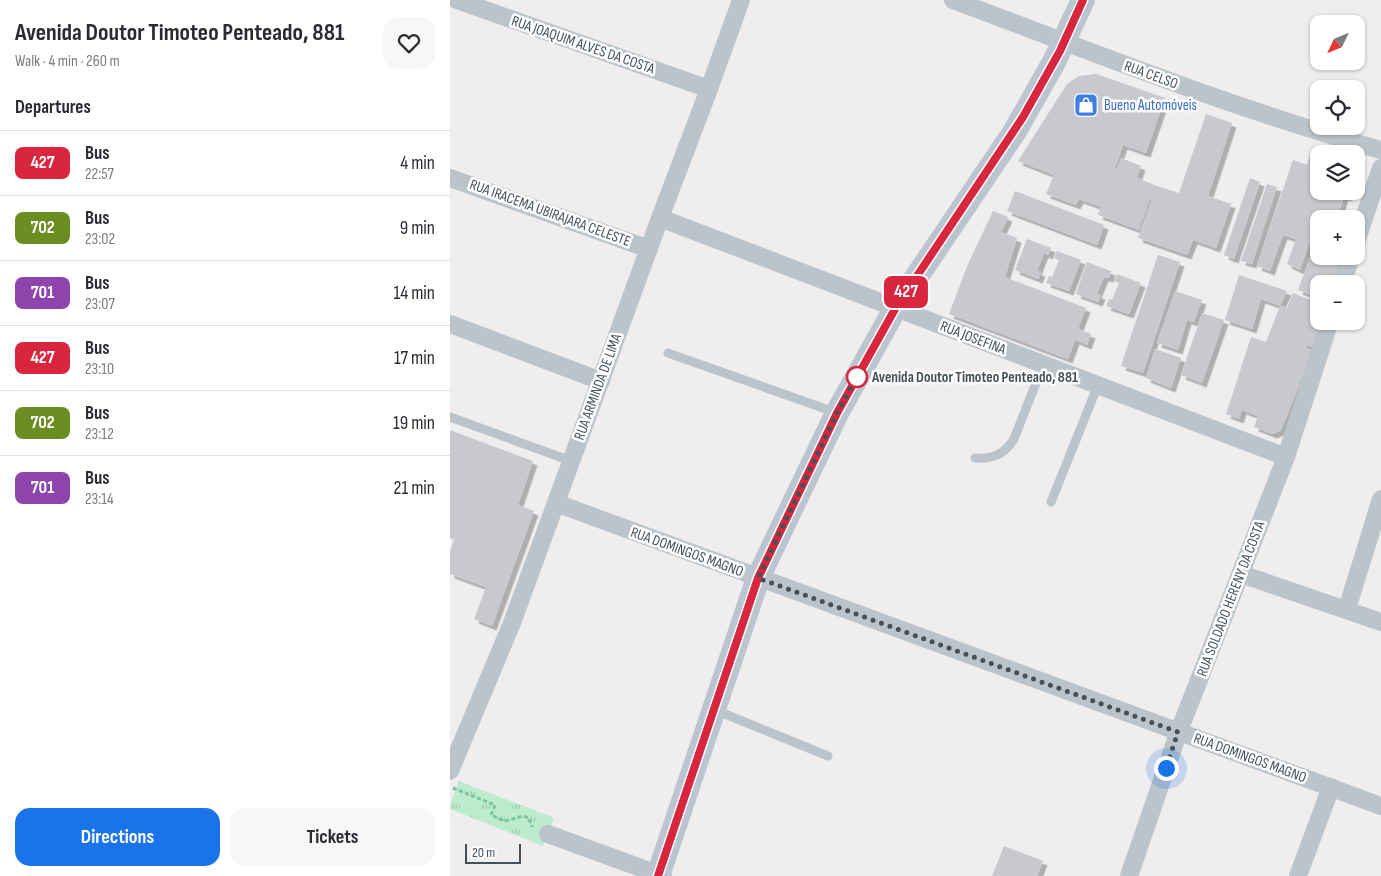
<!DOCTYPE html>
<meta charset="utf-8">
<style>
:root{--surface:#fff;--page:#f7f7f7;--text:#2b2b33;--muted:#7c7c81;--line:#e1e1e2;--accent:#1a73e8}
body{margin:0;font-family:"Sofia Sans Condensed",sans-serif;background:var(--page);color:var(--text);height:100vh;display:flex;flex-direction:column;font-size:19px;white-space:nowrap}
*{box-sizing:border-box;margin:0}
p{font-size:16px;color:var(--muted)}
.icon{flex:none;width:28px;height:28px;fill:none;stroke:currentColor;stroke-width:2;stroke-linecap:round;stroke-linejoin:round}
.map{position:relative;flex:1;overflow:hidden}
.drawer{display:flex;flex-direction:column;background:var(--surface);width:450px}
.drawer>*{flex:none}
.badge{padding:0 10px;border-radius:8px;font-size:18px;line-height:32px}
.needle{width:32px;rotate:227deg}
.controls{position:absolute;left:860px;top:15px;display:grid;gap:10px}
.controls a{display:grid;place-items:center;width:55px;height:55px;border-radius:10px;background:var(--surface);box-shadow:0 1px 4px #0004;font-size:25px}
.scale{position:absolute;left:15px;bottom:12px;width:56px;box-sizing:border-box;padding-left:5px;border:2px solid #465059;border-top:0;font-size:14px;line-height:18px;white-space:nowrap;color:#465059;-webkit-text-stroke:4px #fff;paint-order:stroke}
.you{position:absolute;width:25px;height:25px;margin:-12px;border:4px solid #fff;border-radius:50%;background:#1a73e8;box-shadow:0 0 0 8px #1a73e833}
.map>.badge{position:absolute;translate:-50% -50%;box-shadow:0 0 0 2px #fff}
h2{padding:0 15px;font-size:19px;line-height:45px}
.round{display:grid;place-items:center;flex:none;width:52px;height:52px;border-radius:15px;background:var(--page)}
.overview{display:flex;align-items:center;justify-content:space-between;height:85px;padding:0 15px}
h1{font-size:24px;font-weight:700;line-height:38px}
.primary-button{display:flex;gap:10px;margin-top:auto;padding:10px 15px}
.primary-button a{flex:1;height:58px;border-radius:15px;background:var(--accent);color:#fff;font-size:20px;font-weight:700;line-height:58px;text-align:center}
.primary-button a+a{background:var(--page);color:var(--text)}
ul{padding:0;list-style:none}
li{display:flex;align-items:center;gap:15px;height:65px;padding:0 15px;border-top:1px solid var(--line)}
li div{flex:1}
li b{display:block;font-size:19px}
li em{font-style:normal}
li .badge{min-width:55px;font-weight:700;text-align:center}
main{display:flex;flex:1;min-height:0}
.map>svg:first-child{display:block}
.grass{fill:url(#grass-tufts)}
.building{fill:#c7c9cf;filter:url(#shadow)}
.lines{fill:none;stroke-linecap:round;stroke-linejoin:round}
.path{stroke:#77c79f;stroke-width:3;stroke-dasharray:4 2.5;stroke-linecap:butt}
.service{stroke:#bcc4cb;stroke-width:9}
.minor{stroke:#bcc4cb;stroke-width:18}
.secondary{stroke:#bbc5d0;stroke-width:24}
.line-casing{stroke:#fff;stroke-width:11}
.line{stroke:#d7263d;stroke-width:8}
.walk{stroke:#465059;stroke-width:5;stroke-dasharray:0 9}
.stop-dot{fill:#fff;stroke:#d7263d;stroke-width:2.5}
.labels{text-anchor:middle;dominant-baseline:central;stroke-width:5;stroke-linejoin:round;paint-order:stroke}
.street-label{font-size:15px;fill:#465059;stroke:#fff}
.shop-label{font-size:15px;fill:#366cbe;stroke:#fff;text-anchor:start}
.stop-label{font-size:15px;font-weight:bold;fill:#465059;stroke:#fff;text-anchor:start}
</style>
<main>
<section class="drawer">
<div class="overview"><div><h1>Avenida Doutor Timoteo Penteado, 881</h1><p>Walk · 4 min · 260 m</p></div><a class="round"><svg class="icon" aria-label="heart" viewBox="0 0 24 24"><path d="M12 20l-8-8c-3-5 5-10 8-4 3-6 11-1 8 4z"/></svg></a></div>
<h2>Departures</h2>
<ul>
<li><span class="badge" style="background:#d7263d;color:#fff">427</span><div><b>Bus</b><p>22:57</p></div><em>4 min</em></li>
<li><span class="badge" style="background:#6b8e23;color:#fff">702</span><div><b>Bus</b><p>23:02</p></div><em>9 min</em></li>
<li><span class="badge" style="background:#8e44ad;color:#fff">701</span><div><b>Bus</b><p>23:07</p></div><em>14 min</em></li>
<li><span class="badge" style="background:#d7263d;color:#fff">427</span><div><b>Bus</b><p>23:10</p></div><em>17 min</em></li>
<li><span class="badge" style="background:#6b8e23;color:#fff">702</span><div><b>Bus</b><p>23:12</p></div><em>19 min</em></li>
<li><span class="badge" style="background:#8e44ad;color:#fff">701</span><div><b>Bus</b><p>23:14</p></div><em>21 min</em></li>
</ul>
<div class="primary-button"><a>Directions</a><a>Tickets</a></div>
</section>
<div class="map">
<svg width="931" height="876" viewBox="0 0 931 876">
<defs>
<pattern id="grass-tufts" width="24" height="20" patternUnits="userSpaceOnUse" patternTransform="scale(1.25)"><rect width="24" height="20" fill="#bcebce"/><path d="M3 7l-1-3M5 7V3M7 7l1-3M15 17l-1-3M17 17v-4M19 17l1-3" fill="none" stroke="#a3cbb3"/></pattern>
<filter id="shadow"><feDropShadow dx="4.5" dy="4.5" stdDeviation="0" flood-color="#0004"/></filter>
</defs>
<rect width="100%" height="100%" fill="#efeded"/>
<path class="grass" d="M 9,781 L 104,818 L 93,846 L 0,809 L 0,805 Z"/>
<g class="building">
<path d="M 646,74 L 715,98 L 696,153 L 673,145 L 665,168 L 667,169 L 671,158 L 691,166 L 687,178 L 707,186 L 729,193 L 756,114 L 782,123 L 758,196 L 781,204 L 766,248 L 743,240 L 737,255 L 688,238 L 702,199 L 700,198 L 689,230 L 648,215 L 651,207 L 629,199 L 626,205 L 596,194 L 604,175 L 568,161 L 617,84 L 629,76 Z"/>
<path d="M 861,152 L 869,154 L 869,191 L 899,191 L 897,197 L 894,196 L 887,219 L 869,219 L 869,232 L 864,230 L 850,270 L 837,264 L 846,239 L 833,235 L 820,271 L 807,266 L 843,160 L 857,165 Z"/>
<path d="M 800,178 L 810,182 L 784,259 L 774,255 Z"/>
<path d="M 817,184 L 827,187 L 802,264 L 791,261 Z"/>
<path d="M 565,191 L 654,225 L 647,245 L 557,211 Z"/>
<path d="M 543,211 L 558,217 L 551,232 L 567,238 L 555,277 L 636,308 L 628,329 L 641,334 L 637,345 L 625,340 L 618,359 L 499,314 L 518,264 Z"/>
<path d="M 577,239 L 601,248 L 598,255 L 594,253 L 587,271 L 591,272 L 588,279 L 565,270 Z"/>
<path d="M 863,250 L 869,252 L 869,256 L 881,256 L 890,259 L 882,284 L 869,284 L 869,298 L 848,290 Z"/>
<path d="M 607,251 L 631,260 L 619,291 L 596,283 L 599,276 L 602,277 L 609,260 L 604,258 Z"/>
<path d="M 708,255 L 730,262 L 693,373 L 671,366 Z"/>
<path d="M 637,262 L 661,271 L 659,278 L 654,277 L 647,294 L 651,295 L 648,302 L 626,294 Z"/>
<path d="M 667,274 L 691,283 L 679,314 L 656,306 L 659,299 L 662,300 L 669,283 L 664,281 Z"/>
<path d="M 789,275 L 837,291 L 830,306 L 837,308 L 843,293 L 869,303 L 864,318 L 871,321 L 863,347 L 857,345 L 856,348 L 862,350 L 844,398 L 831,430 L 823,434 L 804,427 L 808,416 L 792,410 L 789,419 L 776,414 L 801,337 L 816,342 L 830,306 L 811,299 L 802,329 L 775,320 Z"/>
<path d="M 725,291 L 752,300 L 744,322 L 737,320 L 728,350 L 707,343 Z"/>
<path d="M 752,313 L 774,320 L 752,383 L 731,375 Z"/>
<path d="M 705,349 L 731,358 L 721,388 L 696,378 Z"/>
<path d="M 0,430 L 83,461 L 68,505 L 84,511 L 42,626 L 24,619 L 36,587 L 0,574 L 0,551 L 4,540 L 0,538 Z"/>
<path d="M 554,846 L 593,861 L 587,876 L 542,876 Z"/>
</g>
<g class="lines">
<path class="path" d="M 3,788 L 45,805 L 41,815 L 55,821 L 73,816 L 79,818 L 82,827"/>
<g class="service">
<path d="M 218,353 L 387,413"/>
<path d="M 0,417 L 121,461"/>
<path d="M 525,458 C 543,459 554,455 564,439 L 593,365"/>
<path d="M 601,502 L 648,385"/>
<path d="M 265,710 L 378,756"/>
</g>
<g class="minor">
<path d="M 7,0 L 259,89"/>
<path d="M 503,0 C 645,53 785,109 931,150"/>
<path d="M 0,178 L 199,249"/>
<path d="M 210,218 L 836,457"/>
<path d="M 906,242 L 931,168"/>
<path d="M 892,284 L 901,256"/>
<path d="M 0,324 L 151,381"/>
<path d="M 106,503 L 931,806"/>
<path d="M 791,574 L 931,622"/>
<path d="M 897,609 L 931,499"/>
<path d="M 0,771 L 62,623 L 210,218 L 259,89 L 291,0"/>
<path d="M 98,834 L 213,876"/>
<path d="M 679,876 L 729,731 L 836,457 L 880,321"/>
<path d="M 848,876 L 881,787"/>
</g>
<path class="secondary" d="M 208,876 L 308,578 L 387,413 L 445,309 L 565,131 L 605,60 L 633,0"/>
</g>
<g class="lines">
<g class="line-casing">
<path id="line" d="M 208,876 L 308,578 L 387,413 L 445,309 L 573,117 L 610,51 L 633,0"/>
</g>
<use href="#line" class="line"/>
<path class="walk" d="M 407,377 L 410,371 L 387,413 L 308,578 L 728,732 L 716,768"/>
</g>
<defs>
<g id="shop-square" transform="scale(1.25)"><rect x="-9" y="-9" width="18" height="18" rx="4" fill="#3f7fe0" stroke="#fff"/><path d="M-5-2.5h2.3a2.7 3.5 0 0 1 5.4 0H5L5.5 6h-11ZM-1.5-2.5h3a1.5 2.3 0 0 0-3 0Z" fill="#fff"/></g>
</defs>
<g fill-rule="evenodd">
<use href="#shop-square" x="636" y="105"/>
</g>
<circle class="stop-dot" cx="407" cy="377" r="10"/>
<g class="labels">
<g class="street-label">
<text transform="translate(133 45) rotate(19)">RUA JOAQUIM ALVES DA COSTA</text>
<text transform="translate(701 75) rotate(20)">RUA CELSO</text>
<text transform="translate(100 213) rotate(20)">RUA IRACEMA UBIRAJARA CELESTE</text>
<text transform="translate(523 338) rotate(21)">RUA JOSEFINA</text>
<text transform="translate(148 387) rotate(-70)">RUA ARMINDA DE LIMA</text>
<text transform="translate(237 552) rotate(20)">RUA DOMINGOS MAGNO</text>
<text transform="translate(781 599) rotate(-69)">RUA SOLDADO HERENY DA COSTA</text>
<text transform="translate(800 758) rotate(20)">RUA DOMINGOS MAGNO</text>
</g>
<g class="shop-label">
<text x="654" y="105">Bueno Automóveis</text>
</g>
<g class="stop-label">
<text x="422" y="377">Avenida Doutor Timoteo Penteado, 881</text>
</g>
</g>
</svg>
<div class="controls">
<a><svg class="needle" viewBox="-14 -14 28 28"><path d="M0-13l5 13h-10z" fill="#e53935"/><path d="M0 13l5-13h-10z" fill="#7c7c81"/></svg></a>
<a><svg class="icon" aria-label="locate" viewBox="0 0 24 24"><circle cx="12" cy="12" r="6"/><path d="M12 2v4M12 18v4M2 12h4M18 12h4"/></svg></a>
<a><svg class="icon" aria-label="layers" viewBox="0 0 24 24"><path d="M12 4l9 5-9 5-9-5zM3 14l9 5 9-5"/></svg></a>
<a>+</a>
<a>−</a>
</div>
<div class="scale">20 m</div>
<div class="you" style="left:716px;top:768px"></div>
<b class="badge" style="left:456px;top:292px;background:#d7263d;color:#fff">427</b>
</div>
</main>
